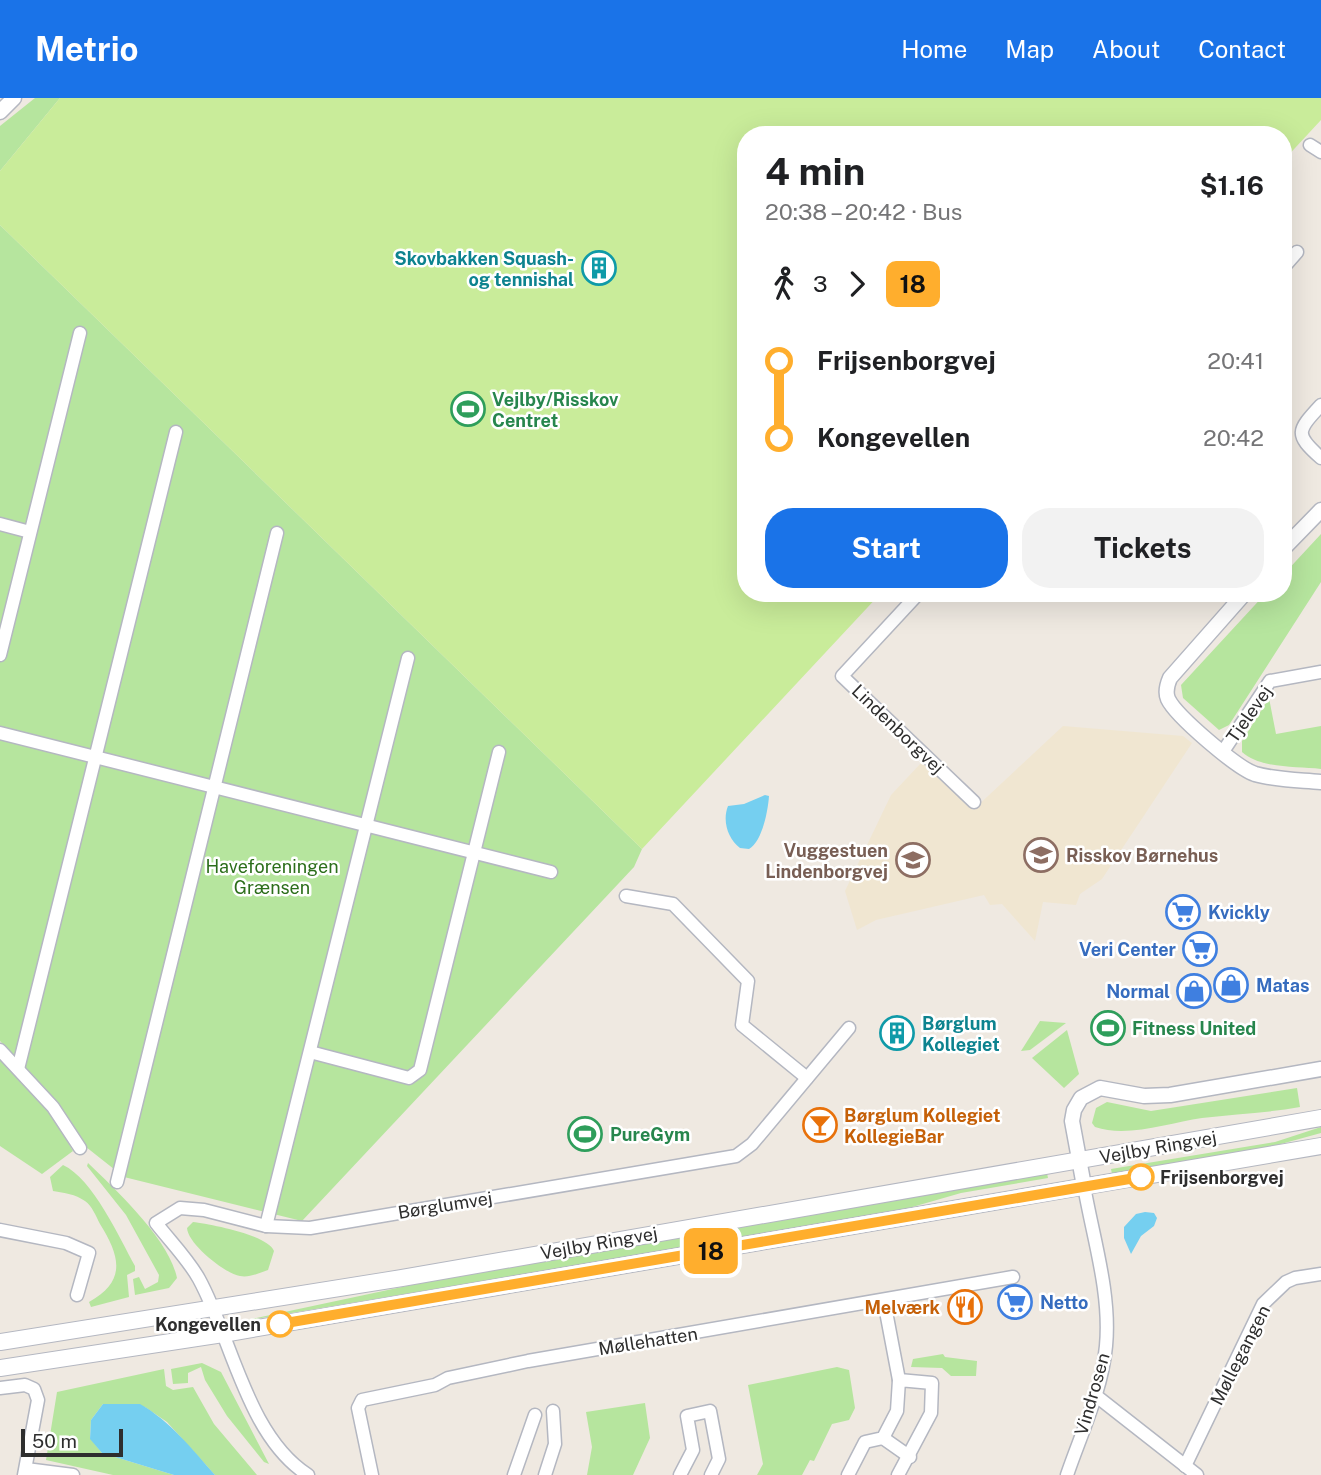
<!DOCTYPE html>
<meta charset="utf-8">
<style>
:root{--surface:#fff;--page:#f2f2f2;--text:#202124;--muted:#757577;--accent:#1a73e8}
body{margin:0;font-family:"Public Sans",sans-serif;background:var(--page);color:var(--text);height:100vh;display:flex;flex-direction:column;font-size:26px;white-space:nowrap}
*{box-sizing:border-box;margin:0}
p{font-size:23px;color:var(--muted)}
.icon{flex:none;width:38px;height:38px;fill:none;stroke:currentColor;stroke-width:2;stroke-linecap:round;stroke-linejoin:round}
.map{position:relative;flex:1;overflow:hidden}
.side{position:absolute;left:737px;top:28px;width:555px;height:476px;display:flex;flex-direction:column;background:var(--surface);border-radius:28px;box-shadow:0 7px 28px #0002}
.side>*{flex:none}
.badge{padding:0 14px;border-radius:10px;font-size:24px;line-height:46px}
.scale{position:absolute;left:21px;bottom:18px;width:102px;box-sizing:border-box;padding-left:7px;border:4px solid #2e2e2e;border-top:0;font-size:19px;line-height:24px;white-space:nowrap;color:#2e2e2e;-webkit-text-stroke:5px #fff;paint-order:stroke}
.map>.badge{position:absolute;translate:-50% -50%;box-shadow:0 0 0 4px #fff}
.legs{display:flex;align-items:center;gap:10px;height:77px;padding:0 28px;font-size:23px}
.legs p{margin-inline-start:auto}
.overview{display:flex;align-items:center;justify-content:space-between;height:119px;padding:0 28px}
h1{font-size:38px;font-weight:700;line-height:52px}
.action{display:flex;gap:14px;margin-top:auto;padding:14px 28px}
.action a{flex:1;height:80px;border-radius:28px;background:var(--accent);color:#fff;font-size:28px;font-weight:700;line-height:80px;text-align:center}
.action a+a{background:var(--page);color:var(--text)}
ul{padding:0 28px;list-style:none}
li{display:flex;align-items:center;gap:24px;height:77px;font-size:26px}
li i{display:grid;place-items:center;width:10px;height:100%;margin:0 9px;background:currentColor}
li i::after{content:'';width:18px;height:18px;margin:-9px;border:5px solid;border-radius:50%;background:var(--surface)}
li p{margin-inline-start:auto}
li:first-child i{background:linear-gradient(#0000 50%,currentColor 0)}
li:last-child i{background:linear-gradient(currentColor 50%,#0000 0)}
header{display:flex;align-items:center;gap:42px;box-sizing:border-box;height:98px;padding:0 35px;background:var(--accent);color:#fff}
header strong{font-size:33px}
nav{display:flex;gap:38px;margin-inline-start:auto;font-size:24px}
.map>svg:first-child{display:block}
.education{fill:#f0e6d1}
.green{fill:#b6e59e}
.pitch{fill:#c9ec9a}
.water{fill:#75cff0}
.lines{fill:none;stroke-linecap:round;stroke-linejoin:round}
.minor-casing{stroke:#b4b7c1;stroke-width:15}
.tertiary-casing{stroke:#b4b7c1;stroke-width:17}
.secondary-casing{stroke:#b4b7c1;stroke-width:18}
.minor{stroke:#fff;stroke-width:12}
.tertiary{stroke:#fff;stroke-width:14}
.secondary{stroke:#fff;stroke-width:16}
.line-1-casing{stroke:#fff;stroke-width:16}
.line-1{stroke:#ffae2d;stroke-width:10}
.stop-1-dot{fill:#fff;stroke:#ffae2d;stroke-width:3.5}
.labels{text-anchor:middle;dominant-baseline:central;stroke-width:5;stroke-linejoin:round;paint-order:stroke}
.culture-label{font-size:18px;font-weight:bold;fill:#0d838f;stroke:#fff;text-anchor:end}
.leisure-label{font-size:18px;font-weight:bold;fill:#27864d;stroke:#fff;text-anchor:start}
.street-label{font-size:18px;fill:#2e2e2e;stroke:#fff}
.education-label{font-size:18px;font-weight:bold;fill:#785e54;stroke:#fff;text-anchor:end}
.park-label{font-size:18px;fill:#2c6e1b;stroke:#fff}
.shop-label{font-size:18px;font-weight:bold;fill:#366cbe;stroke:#fff;text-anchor:start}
.food-label{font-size:18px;font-weight:bold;fill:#c56008;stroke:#fff;text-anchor:start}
.stop-label{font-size:18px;font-weight:bold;fill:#2e2e2e;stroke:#fff;text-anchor:start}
</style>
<header>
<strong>Metrio</strong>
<nav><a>Home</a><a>Map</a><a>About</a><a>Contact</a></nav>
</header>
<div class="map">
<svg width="1321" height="1377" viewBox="0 0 1321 1377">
<rect width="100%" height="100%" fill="#efe9e1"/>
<path class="education" d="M 1063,628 L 1183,638 L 1192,645 L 1102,781 L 1080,796 L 1076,807 L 1043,804 L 1035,843 L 1002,806 L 990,807 L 984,797 L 876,822 L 857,832 L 845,793 L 891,697 L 922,664 L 973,712 Z"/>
<g class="green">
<path d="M 35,0 L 60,0 L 0,73 L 0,28 Z"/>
<path d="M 0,127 L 642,751 L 634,769 L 302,1123 L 124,1079 L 81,1045 L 56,1003 L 0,943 Z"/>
<path d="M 1321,436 L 1321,484 L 1229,627 L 1219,632 L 1183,600 L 1181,587 L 1266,495 L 1283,495 L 1283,477 Z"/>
<path d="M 1269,600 L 1276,636 L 1321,628 L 1321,671 C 1296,668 1261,671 1242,654 L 1242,643 Z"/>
<path d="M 1040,923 L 1066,925 L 1030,952 L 1021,953 Z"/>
<path d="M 1067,932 L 1079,976 L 1064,990 L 1032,960 Z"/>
<path d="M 0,959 L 48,1010 L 73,1053 L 42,1076 L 0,1048 Z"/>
<path d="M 1297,990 L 1300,1009 C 1268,1015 1235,1016 1202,1020 C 1169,1025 1127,1040 1095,1029 L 1092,1025 L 1096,1010 L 1107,1004 L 1151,1013 Z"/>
<path d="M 1321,1029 L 1321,1035 L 1270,1049 L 1112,1076 L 1111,1071 L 1275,1044 Z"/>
<path d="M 88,1065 C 116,1092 169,1141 177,1180 L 169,1190 L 135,1197 L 133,1181 L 139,1179 L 145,1191 L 158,1184 L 159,1177 L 126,1117 L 87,1068 Z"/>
<path d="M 63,1067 C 93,1081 119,1139 135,1168 L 135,1173 L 127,1177 L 129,1199 L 91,1209 L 89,1204 C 127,1183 120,1158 100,1126 C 96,1118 92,1108 85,1103 C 75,1096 65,1095 53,1093 L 50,1079 Z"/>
<path d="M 1047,1075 L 1048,1080 L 961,1095 L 895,1114 L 238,1224 L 430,1183 Z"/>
<path d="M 193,1124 C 210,1126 268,1137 274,1153 L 268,1172 C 259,1175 249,1180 240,1178 C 224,1175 188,1146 187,1130 Z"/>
<path d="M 943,1256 L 945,1259 L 977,1263 L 976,1278 L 951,1278 L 942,1270 L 911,1269 L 913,1261 Z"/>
<path d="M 202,1265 L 221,1274 L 269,1366 L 264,1364 L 227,1318 L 205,1282 L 201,1269 L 188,1275 L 188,1285 L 173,1286 L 171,1271 Z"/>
<path d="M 837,1269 L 849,1272 L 855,1310 L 849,1322 L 832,1326 L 814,1363 L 810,1362 L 802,1377 L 757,1377 L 763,1366 L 748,1287 Z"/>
<path d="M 164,1271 L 166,1288 L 173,1292 L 193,1289 L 214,1326 L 257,1377 L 215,1377 L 167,1324 L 145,1309 L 103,1306 L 91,1322 L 90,1340 L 102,1355 L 174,1377 L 113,1377 L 46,1362 L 57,1294 Z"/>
<path d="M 645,1305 L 650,1340 L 633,1377 L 587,1377 L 592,1349 L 586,1314 Z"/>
</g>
<path class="pitch" d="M 60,0 L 1321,0 L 1321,22 L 1283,63 L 1283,37 L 746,37 L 746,495 L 881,495 L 642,751 L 0,127 L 0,73 Z"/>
<g class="water">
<path d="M 765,697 L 769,698 C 768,713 762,744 749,751 L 740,750 C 728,741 722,723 728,708 L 744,706 Z"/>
<path d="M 1145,1114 L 1154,1115 L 1157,1120 L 1154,1128 L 1141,1138 L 1131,1156 L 1124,1140 L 1124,1129 L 1136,1116 Z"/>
<path d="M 103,1306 L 140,1306 C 170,1323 192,1351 215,1377 L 174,1377 L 102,1355 L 90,1341 L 91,1322 Z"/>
</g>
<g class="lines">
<g class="minor-casing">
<g id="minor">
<path d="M 1310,47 L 1321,54"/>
<path d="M 1283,170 L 1297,154"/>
<path d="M 1321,307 C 1297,333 1294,336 1321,360"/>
<path d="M 0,426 L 30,434"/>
<path d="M 919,495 L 842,578 L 974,704"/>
<path d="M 0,557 L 80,235"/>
<path d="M 0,635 L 551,774"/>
<path d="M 1222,655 L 1270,583 L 1321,574"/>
<path d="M 626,798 L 673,806 L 748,883 L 742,927 L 807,980"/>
<path d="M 0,952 L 53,1009 L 80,1050"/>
<path d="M 310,954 L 409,980 L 420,972 L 499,654"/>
<path d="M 18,971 L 176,334"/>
<path d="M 117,1084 L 277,435"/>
<path d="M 266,1128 L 408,560"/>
<path d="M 0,1132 L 66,1145 L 89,1155 L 77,1197"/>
<path d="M 884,1203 L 899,1282"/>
<path d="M 0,1290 L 25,1287 L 34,1291 L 38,1302 L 24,1377"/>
<path d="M 1095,1297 L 1197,1377"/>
<path d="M 883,1340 L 910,1359"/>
<path d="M 1185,1368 L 1263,1206 L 1286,1184 L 1295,1180 L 1321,1176"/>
<path d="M 26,1371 L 73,1377"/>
<path d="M 308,1377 C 247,1338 232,1241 199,1181 C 188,1161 170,1143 156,1125 L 180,1110 L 204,1112 L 266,1128 L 310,1130 L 736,1058 L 752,1046 L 849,930"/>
<path d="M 372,1377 L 358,1310 L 362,1302 L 435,1287 L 448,1280 L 528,1263 L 1013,1179"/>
<path d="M 514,1377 L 535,1317"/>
<path d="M 545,1377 L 555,1346 L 553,1313"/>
<path d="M 680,1377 L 693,1352 L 687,1318 L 710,1313 L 719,1361 L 711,1377"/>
<path d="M 848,1377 L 865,1344 L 883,1340 L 897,1313 L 899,1282 L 932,1285 L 931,1315 L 898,1377"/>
<path d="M 1067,1377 C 1081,1336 1102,1292 1106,1248 C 1111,1195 1093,1140 1084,1088"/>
</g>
</g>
<g class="tertiary-casing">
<g id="tertiary">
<path d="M 0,14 L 14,0"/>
<path d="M 1283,451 L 1321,412"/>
<path d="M 1245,495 L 1170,580 C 1167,587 1165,594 1168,601 C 1176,618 1237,670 1255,676 C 1276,682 1300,682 1321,684"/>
<path d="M 1084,1088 L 1072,1023 L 1074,1012 L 1081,1000 L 1100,990 L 1144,998 L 1170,997 L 1321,971"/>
</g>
</g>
<g class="secondary-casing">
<g id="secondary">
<path d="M 0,1244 L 402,1180 L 1321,1020"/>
<path d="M 0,1270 L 223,1236 L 1321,1048"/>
</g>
</g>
<use href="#minor" class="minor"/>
<use href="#tertiary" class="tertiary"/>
<use href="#secondary" class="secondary"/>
</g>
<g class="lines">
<g class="line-1-casing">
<path id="line-1" d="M 280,1226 L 1141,1079"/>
</g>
<use href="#line-1" class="line-1"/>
</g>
<defs>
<g id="building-ring" transform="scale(1.75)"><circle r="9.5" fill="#fff" stroke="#0f9aa8" stroke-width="1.5"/><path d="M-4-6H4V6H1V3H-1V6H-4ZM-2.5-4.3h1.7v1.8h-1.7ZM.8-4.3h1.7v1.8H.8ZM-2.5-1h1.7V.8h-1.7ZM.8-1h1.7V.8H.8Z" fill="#0f9aa8"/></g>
<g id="stadium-ring" transform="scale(1.75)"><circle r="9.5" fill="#fff" stroke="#2e9e5b" stroke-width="1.5"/><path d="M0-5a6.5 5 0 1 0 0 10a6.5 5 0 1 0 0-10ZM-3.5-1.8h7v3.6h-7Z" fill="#2e9e5b"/></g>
<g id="school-ring" transform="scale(1.75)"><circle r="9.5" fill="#fff" stroke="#8d6e63" stroke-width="1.5"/><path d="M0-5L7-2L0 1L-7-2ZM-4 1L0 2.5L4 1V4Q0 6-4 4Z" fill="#8d6e63"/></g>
<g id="supermarket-ring" transform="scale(1.75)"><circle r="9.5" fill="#fff" stroke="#3f7fe0" stroke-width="1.5"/><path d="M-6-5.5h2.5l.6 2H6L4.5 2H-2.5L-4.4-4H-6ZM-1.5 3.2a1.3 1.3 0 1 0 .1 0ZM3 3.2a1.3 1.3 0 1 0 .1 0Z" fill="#3f7fe0"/></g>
<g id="shop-ring" transform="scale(1.75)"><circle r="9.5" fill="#fff" stroke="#3f7fe0" stroke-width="1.5"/><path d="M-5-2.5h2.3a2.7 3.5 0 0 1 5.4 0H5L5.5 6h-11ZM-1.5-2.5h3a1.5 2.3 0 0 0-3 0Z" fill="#3f7fe0"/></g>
<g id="bar-ring" transform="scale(1.75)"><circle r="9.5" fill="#fff" stroke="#e8710a" stroke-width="1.5"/><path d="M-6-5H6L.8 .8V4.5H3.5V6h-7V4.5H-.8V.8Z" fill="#e8710a"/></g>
<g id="restaurant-ring" transform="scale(1.75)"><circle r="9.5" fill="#fff" stroke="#e8710a" stroke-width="1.5"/><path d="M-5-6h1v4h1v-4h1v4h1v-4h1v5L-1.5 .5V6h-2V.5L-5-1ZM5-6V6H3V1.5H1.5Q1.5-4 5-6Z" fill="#e8710a"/></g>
</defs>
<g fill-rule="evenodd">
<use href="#building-ring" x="599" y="170"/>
<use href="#stadium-ring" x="468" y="311"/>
<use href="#school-ring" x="1041" y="757"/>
<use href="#school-ring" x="913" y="762"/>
<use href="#supermarket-ring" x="1183" y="814"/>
<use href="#supermarket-ring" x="1200" y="851"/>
<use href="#shop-ring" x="1231" y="887"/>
<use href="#shop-ring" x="1194" y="893"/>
<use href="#stadium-ring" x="1108" y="930"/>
<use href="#building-ring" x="897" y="935"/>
<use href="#bar-ring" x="820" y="1027"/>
<use href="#stadium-ring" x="585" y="1036"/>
<use href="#supermarket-ring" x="1015" y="1204"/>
<use href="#restaurant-ring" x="965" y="1209"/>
</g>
<g class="stop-1-dot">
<circle cx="1141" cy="1079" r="12"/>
<circle cx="280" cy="1226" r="12"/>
</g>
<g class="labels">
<g class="culture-label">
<text x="574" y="160">Skovbakken Squash-<tspan x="574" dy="21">og tennishal</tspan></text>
<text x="922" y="925" text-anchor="start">Børglum<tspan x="922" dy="21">Kollegiet</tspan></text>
</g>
<g class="leisure-label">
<text x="492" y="301">Vejlby/Risskov<tspan x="492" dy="21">Centret</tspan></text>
<text x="1132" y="930">Fitness United</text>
<text x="610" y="1036">PureGym</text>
</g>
<g class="street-label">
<text transform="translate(1249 616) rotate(-55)">Tjelevej</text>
<text transform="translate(898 631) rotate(44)">Lindenborgvej</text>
<text transform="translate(1158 1049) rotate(-10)">Vejlby Ringvej</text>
<text transform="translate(445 1107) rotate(-9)">Børglumvej</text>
<text transform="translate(599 1145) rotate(-10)">Vejlby Ringvej</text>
<text transform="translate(648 1243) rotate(-9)">Møllehatten</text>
<text transform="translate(1240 1257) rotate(-63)">Møllegangen</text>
<text transform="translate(1092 1296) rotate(-74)">Vindrosen</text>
</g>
<g class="education-label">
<text x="888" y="752">Vuggestuen<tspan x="888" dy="21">Lindenborgvej</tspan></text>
<text x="1066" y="757" text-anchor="start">Risskov Børnehus</text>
</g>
<g class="park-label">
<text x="272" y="768">Haveforeningen<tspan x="272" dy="21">Grænsen</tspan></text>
</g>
<g class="shop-label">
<text x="1208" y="814">Kvickly</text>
<text x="1176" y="851" text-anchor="end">Veri Center</text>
<text x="1256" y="887">Matas</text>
<text x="1170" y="893" text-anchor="end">Normal</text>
<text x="1040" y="1204">Netto</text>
</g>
<g class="food-label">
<text x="844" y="1017">Børglum Kollegiet<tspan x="844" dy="21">KollegieBar</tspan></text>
<text x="940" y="1209" text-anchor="end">Melværk</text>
</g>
<g class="stop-label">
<text x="1160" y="1079">Frijsenborgvej</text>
<text x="261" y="1226" text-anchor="end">Kongevellen</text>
</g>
</g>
</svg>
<div class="scale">50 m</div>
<b class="badge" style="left:711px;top:1153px;background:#ffae2d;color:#111">18</b>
<section class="side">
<div class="overview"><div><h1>4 min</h1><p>20:38 – 20:42 · Bus</p></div><b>$1.16</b></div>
<div class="legs"><svg class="icon" aria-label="walk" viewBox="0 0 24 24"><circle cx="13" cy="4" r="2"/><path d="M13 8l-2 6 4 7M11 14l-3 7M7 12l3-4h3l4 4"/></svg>3<svg class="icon" aria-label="forward" viewBox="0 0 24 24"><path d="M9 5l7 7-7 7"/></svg><b class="badge" style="background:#ffae2d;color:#111">18</b></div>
<ul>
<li><i style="color:#ffae2d"></i><b>Frijsenborgvej</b><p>20:41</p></li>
<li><i style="color:#ffae2d"></i><b>Kongevellen</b><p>20:42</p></li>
</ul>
<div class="action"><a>Start</a><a>Tickets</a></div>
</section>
</div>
